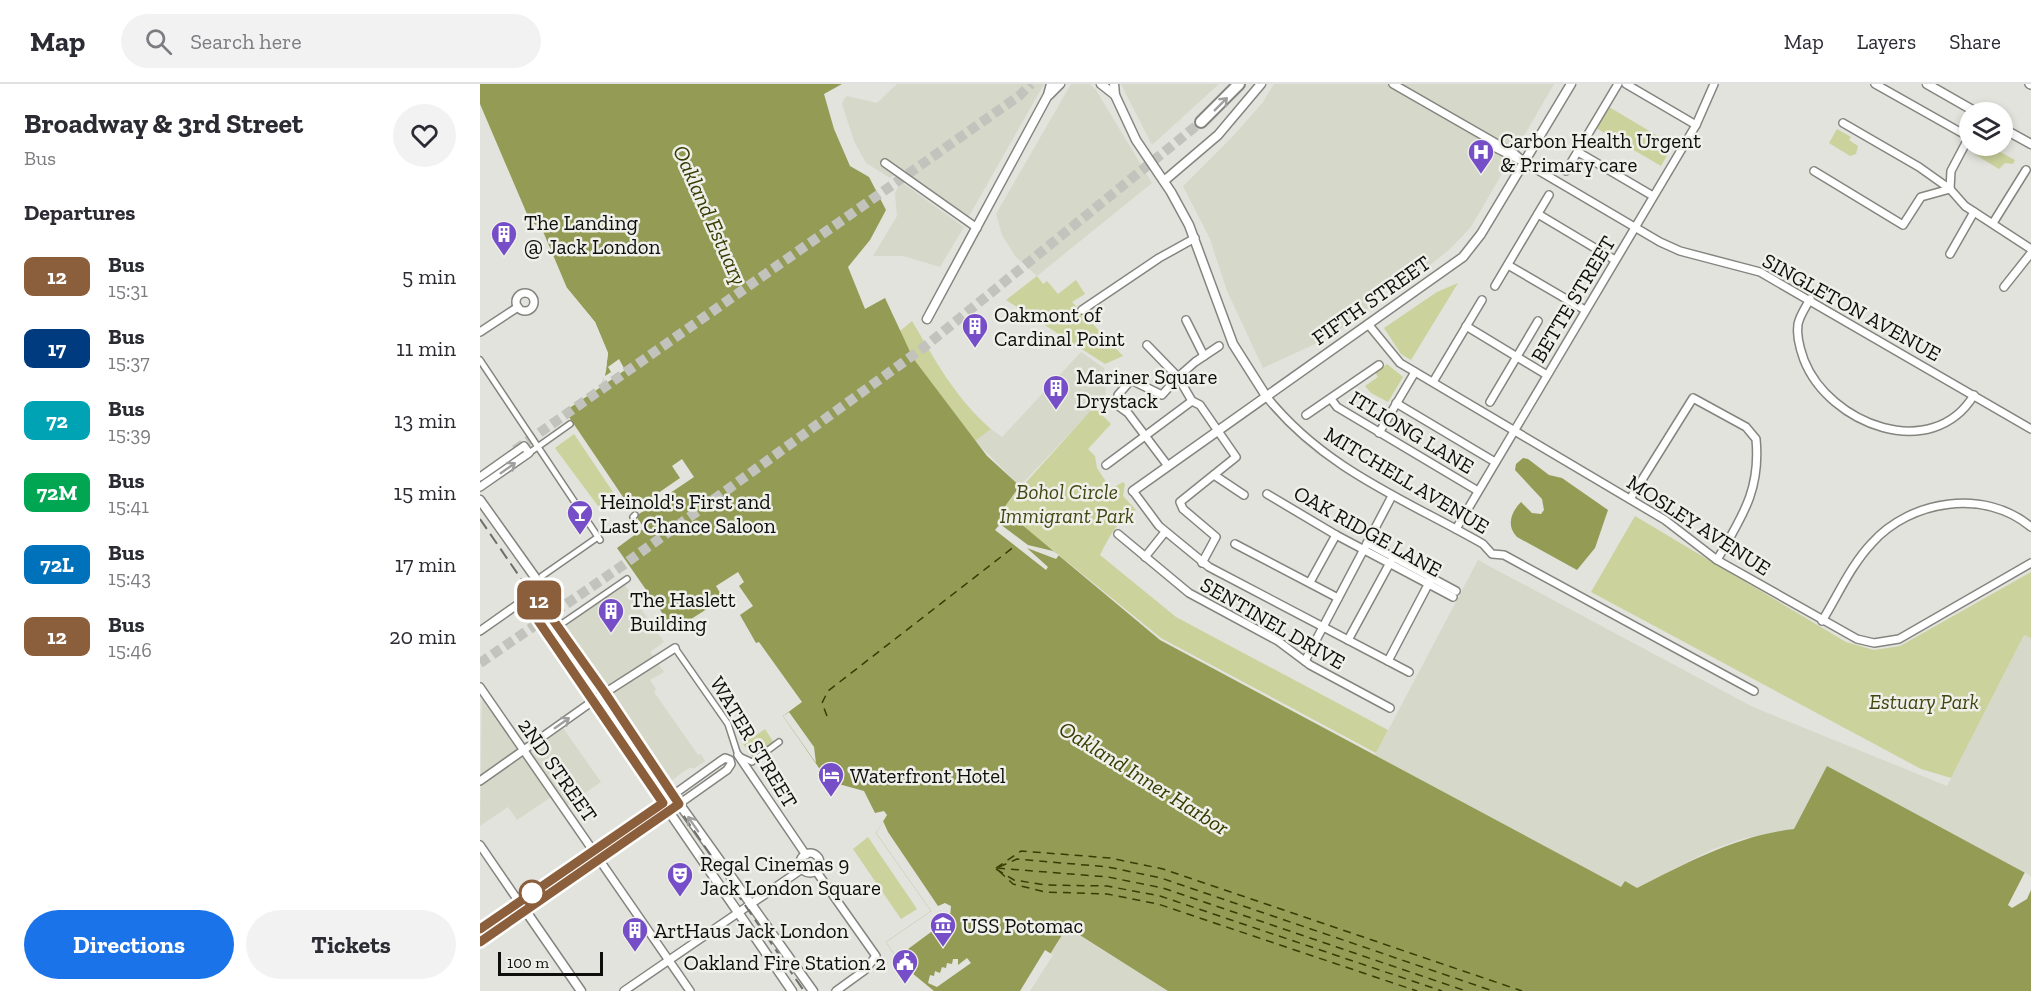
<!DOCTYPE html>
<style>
:root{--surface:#fff;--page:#f2f2f3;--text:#2b2b33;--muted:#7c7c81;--line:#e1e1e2;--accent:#1a73e8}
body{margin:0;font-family:"Zilla Slab",serif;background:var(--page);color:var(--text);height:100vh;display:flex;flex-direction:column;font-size:22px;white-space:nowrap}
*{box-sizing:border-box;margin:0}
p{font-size:20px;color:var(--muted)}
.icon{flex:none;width:33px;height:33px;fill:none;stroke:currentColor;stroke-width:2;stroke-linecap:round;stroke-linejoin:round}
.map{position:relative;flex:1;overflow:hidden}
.panel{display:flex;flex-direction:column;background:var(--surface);width:480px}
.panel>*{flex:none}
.badge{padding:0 12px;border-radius:9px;font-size:21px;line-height:39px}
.fabs{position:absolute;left:1479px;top:18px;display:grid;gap:12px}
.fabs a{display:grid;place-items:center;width:54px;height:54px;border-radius:50%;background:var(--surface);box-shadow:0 3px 9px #0003;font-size:30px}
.scale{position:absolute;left:18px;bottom:15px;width:105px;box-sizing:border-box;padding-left:6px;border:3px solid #0e0e0c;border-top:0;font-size:16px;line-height:21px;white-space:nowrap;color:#0e0e0c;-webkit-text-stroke:4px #eff0e9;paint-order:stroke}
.map>.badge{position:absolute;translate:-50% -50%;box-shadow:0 0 0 3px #fff}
h2{padding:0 24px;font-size:22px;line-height:54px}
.round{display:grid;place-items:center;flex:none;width:63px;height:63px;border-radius:32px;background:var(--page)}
.head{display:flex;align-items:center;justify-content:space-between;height:102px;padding:0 24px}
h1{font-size:28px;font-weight:700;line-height:45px}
.action{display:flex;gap:12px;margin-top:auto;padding:12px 24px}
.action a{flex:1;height:69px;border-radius:36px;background:var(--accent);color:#fff;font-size:24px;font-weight:700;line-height:69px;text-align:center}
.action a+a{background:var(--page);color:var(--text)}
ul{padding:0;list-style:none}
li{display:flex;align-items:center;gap:18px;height:72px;padding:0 24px}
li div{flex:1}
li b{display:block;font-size:22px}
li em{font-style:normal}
li .badge{min-width:66px;font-weight:700;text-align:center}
header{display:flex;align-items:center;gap:36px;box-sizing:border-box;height:84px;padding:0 30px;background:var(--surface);border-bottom:2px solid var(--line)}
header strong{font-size:28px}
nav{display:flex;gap:33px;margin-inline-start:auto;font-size:21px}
.search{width:420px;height:54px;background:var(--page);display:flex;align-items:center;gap:15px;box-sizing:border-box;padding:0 21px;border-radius:33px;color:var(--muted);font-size:22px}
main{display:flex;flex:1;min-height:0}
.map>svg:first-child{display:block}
.built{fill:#d6d8ca}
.green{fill:#cbd29c}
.water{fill:#939b55}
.pier{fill:#e2e3dc}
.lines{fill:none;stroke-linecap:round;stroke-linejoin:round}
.ferry{stroke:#383c03;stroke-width:1.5;stroke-dasharray:8 6;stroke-linecap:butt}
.primary-tunnel{stroke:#c2c3bd;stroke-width:10;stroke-dasharray:10 5;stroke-linecap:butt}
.pedestrian-casing{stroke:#84857f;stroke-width:8}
.minor-casing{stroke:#84857f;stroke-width:10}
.tertiary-casing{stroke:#84857f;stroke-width:11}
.primary-casing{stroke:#84857f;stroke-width:14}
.pedestrian{stroke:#fff;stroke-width:5}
.minor{stroke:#fff;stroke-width:7}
.tertiary{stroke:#fff;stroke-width:8}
.primary{stroke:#fff;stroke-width:10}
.rail{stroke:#6e6e6a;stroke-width:2;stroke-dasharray:12 6;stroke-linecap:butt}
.oneway{stroke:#9f9f9e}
.line-casing{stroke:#fff;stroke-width:14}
.line{stroke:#8b5e3c;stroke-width:9}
.stop-dot{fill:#fff;stroke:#8b5e3c;stroke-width:3}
.labels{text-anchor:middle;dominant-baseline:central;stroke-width:5;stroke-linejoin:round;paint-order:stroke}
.poi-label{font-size:21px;fill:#0e0e0c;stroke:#eff0e9;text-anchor:start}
.street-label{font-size:21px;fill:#0e0e0c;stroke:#eff0e9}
.park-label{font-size:21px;font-style:italic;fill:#424711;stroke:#eff0e9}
.water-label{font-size:22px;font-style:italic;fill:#383c03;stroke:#eff0e9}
</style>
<header>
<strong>Map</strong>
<div class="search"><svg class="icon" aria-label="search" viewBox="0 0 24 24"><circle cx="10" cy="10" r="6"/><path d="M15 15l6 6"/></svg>Search here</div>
<nav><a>Map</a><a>Layers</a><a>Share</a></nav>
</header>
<main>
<section class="panel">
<div class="head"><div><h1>Broadway &amp; 3rd Street</h1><p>Bus</p></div><a class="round"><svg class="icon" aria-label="heart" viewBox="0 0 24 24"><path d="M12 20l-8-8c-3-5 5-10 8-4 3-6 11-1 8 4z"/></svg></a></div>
<h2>Departures</h2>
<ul>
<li><span class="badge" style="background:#8b5e3c;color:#fff">12</span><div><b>Bus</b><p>15:31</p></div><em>5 min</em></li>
<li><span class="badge" style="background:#003b80;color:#fff">17</span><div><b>Bus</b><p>15:37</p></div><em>11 min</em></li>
<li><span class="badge" style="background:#00a3b4;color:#fff">72</span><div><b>Bus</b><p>15:39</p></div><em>13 min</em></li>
<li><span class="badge" style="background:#00a651;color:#fff">72M</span><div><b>Bus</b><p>15:41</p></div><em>15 min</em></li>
<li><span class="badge" style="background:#0072bc;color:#fff">72L</span><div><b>Bus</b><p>15:43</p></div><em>17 min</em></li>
<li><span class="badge" style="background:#8b5e3c;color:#fff">12</span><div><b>Bus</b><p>15:46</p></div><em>20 min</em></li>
</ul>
<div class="action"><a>Directions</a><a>Tickets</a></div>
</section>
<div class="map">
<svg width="1551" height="907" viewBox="0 0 1551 907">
<rect width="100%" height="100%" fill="#e2e3dc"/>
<g class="built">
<path d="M 417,0 L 564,0 L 488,134 L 421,86 L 410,94 L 386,79 L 374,57 L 362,20 L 364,15 L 367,12 L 397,19 Z"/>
<path d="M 591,0 L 610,0 L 616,6 L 672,99 L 557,192 L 535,172 L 522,151 L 516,130 Z"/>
<path d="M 641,0 L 739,0 L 672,61 Z"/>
<path d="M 794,0 L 1074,0 L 991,143 L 970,165 L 945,185 L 884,213 L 889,225 L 848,254 L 783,284 L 747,207 L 730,155 L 703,102 L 755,50 L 783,18 Z"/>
<path d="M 421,98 L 484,143 L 460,183 L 423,172 L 393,172 L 417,132 L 415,109 Z"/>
<path d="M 601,268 L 624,284 L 626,311 L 540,402 L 495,357 L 511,345 L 522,353 Z"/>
<path d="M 998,476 L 1273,623 L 1467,702 L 1544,551 L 1551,554 L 1551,792 L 1489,759 L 1314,745 L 1265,754 L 1233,765 L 1157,804 L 1141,803 L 895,671 Z"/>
<path d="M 144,500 L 184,558 L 170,568 L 184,588 L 170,596 L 176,605 L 174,608 L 218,671 L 221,670 L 225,677 L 215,684 L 209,684 L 192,696 L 85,543 Z"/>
<path d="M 2,611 L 44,672 L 83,644 L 121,698 L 86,722 L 77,709 L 37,736 L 28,723 L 0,742 Z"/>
<path d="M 586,843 L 688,907 L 547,907 Z"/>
</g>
<g class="green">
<path d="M 1129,23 L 1193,61 L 1181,82 L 1116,44 Z"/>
<path d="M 1357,45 L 1371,53 L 1369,56 L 1378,62 L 1376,70 L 1370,72 L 1349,59 Z"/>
<path d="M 1499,62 L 1509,62 L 1535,76 L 1533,80 L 1525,79 L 1519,85 L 1494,70 Z"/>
<path d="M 557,192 L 563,200 L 567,197 L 578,210 L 596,196 L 605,210 L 592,218 L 643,272 L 625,280 L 526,216 Z"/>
<path d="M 978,199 L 931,276 L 921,270 L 904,244 L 957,208 Z"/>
<path d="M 432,237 C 455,276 476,315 511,345 L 495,357 L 433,274 L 420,247 Z"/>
<path d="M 907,280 L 923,293 L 908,318 L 891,309 L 885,302 L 898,293 L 895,288 Z"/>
<path d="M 614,323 L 631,340 L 608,365 L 615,372 L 617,384 L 631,405 L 643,398 L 645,400 L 643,412 L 656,426 C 637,436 630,452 620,471 L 696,533 L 908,646 L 896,669 L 681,554 L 522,425 Z"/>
<path d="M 94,350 L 137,414 L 121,426 L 75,364 Z"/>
<path d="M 1155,432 L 1366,558 L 1394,566 L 1420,562 L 1551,488 L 1551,554 L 1544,551 L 1471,694 L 1441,685 L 1111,508 Z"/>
<path d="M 285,645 L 294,659 L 273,674 L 263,660 Z"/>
<path d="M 388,753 L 437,825 L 421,835 L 373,765 Z"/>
</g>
<g class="water">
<path d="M 0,0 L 362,0 L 344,10 L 354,45 L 370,82 L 389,93 L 406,126 L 390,156 L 368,183 L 385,225 L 405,214 L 433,274 L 507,372 L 540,402 L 523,425 L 680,556 L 1141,803 L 1145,797 L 1157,804 C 1209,778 1256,752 1314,745 L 1347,682 L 1551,792 L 1551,907 L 688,907 L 587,843 L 547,907 L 454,907 L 421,880 L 406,858 L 451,827 L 396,749 L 407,731 L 404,727 L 395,729 L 384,707 L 348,697 L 303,632 L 322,618 L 279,558 L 276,559 L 260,531 L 273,522 L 259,502 L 264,498 L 258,488 L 236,502 L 242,512 L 233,521 L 194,546 L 137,464 L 164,444 L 85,327 L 121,303 L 126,287 L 128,269 L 115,238 L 87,204 L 62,145 L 50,137 L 0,20 Z"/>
<path d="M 1043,374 L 1048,375 L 1069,391 L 1082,394 L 1128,426 L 1115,464 L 1097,486 L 1037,453 C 1026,442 1031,428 1041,418 L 1052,429 L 1061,430 L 1064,426 L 1062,415 L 1035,386 L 1036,380 Z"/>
</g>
<g class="pier">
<path d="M 87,204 L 115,238 L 128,269 L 125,292 L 131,288 L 128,283 L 139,275 L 145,286 L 121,303 L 124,294 L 120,296 L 125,270 L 113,240 L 85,206 Z"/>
<path d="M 202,375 L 214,393 L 156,432 L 152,427 L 200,394 L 192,382 Z"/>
<path d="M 520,440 L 548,461 L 573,467 L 579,471 L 576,475 L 547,464 L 568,483 L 566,486 L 515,446 Z"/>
<path d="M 309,628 L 334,663 L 336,679 L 303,632 Z"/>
<path d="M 403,737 L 408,748 L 458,822 L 465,819 L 471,822 L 470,834 L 424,868 L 421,880 L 406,858 L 451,827 L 396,749 Z"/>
<path d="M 1545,788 L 1551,792 L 1551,806 L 1547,815 L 1532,824 L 1528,821 Z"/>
<path d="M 565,866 L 573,871 L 550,907 L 540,907 Z"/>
<path d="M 487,874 L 491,879 L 457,903 L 448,899 L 450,891 L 454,892 L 455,887 L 460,889 L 462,883 L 466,884 L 467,879 L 472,880 L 473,875 L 478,875 L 478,881 Z"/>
</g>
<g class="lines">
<g class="ferry">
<path d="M 347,632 L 342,619 L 348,607 L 535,462"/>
<path d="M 519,783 L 537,775 L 628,783 L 681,794 L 1013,907"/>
<path d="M 516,784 L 541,767 L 630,774 L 683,785 L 1042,907"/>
<path d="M 517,784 L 628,793 L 683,804 L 986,907"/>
<path d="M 516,785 L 534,796 L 565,801 L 627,802 L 680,812 L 962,907"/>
<path d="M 519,787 L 533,800 L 565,808 L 627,810 L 678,820 L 937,907"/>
</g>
<g class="primary-tunnel">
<path d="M 35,366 L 539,12 L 551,0"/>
<path d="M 0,579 L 139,484 L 443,264 L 721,38"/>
</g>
<g class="pedestrian-casing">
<g id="pedestrian">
<path d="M 0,276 L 120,456"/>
<path d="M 49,369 L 90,340"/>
<path d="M 153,433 L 155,431"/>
<path d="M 62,492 L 118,453"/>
<path d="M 83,539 L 147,495"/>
<path d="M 195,564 L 248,640 L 258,671"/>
<path d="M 259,672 L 272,678 L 299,658"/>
</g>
</g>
<g class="minor-casing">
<g id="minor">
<path d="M 913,0 L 1035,70 L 1044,78"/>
<path d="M 1146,0 L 1216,41"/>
<path d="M 1395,0 L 1489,53 L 1471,87 L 1470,105"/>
<path d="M 1549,0 L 1551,1"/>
<path d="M 1363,39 L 1439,83 L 1470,105 L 1485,122 L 1551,165"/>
<path d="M 1006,55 L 1010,61 L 1044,78 L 1180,158 L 1200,167 L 1280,188 L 1551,345"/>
<path d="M 1098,68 L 1173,112"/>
<path d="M 405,79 L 497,144"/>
<path d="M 1086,87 L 1138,0"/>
<path d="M 1334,87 L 1423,141 L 1441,113 L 1470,105"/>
<path d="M 1058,130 L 1135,176"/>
<path d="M 1513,139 L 1546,86"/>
<path d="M 1470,170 L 1494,128"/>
<path d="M 1028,181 L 1105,226"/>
<path d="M 1015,202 L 1069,111"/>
<path d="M 1524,203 L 1551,169"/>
<circle cx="45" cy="218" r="9"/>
<path d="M 1330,215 C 1326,223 1320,231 1318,240 C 1316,252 1320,265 1324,276 C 1349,340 1452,380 1494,311"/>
<path d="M 602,226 L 679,174 L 715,154"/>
<path d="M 706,236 L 724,272"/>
<path d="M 888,240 L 920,279 L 1185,436 L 1237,476 L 1377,555 L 1394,559 L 1419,555 L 1551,479"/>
<path d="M 986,242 L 1067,291"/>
<path d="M 0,248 L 38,223"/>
<path d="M 667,261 L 698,293 L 715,278 L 739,262"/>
<path d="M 953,298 L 1002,216"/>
<path d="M 786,312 C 844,385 924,415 1003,460 L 1012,470 L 1024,471 L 1274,607"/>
<path d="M 851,315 L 857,323 L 998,407"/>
<path d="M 1010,318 L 1058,237"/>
<path d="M 916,319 L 1015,378"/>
<path d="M 826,331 L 899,281"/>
<path d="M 899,349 L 935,288"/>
<path d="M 626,381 L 712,317"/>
<path d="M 688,382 L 648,329 L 637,321 L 638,311 L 651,296 L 682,311 L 698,293 L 712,317 L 720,321 L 756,373 L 700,418 L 703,425 L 736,453 L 722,479"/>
<path d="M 734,391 L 764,411"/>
<path d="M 0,393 L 44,362 L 49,369 L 0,403"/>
<path d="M 653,407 L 679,442 L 729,483 L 929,588"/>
<path d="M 787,410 L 856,451 L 973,513"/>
<path d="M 1150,415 L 1213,314 L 1266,343 L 1276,355 C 1281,407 1261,434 1237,476"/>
<path d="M 976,445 L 1216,41 L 1234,0"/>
<path d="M 638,450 L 709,509 L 798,557 L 830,581 L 910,624"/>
<path d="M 887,459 L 976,507"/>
<path d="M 755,460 L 858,514"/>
<path d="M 665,473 L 685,448"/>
<path d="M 830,498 L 856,451"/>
<path d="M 54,509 L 73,535"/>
<path d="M 1342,537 C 1358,511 1371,481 1392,459 C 1430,416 1505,404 1551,443"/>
<path d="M 0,547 L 44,516"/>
<path d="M 868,556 L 911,477"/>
<path d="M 825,577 L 912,412"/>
<path d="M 908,577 L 950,497"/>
<path d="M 0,603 L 210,907"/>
<path d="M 258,671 L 326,771"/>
<path d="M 0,697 L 120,612 L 195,564"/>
<path d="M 193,711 L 239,678 L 245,674 L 250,676 L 251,680 L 247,686 L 199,720"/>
<path d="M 0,761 L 39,818"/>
<circle cx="330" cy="779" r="10"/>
<path d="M 336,787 L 396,872 L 385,886 L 356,907"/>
<path d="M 144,907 L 322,785"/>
</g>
</g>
<g class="tertiary-casing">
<g id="tertiary">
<path d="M 621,0 L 635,11"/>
<path d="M 634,0 L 635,11 L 656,56 L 691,108 L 709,141 L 753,260 L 786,312"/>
<path d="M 1447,0 L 1496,28"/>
<path d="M 569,11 L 580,0"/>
<path d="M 1522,44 L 1551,60"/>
<path d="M 684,97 L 738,51 L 781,0"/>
<path d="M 447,235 L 568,11 L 571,0"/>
<path d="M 653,407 L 983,173 L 1001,150 L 1091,0"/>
<path d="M 0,416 L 62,503 L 75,537 L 193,711 L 333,907"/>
<path d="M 62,503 L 44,516 L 312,907"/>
<path d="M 43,823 L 101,907"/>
<path d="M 0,845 L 193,711"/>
<path d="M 0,858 L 199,720"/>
</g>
</g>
<g class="primary-casing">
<path id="primary" d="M 721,38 L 759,0"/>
</g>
<use href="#pedestrian" class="pedestrian"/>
<use href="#minor" class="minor"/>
<use href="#tertiary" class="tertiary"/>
<use href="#primary" class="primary"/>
<path class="rail" d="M 0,435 L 324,907"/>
</g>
<defs><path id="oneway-shaft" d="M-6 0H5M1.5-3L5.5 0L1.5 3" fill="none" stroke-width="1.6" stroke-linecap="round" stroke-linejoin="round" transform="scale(1.5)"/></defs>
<g class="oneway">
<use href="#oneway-shaft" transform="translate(741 20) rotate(-45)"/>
<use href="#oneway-shaft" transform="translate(28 384) rotate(-35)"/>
<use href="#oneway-shaft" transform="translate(82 639) rotate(-35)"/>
<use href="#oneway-shaft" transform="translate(213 740) rotate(-125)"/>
</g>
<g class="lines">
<g class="line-casing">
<path id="line" d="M 0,845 L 183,719 L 44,516 L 54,509 L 125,609 L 199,720 L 0,858"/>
</g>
<use href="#line" class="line"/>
</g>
<defs>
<g id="hospital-pin" transform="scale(1.35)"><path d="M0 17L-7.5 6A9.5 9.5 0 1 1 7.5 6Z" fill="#764fc8" stroke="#eff0e9"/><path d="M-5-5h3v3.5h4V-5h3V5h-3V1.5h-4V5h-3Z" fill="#fff"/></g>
<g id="building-pin" transform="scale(1.35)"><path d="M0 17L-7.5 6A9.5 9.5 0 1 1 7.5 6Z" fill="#764fc8" stroke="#eff0e9"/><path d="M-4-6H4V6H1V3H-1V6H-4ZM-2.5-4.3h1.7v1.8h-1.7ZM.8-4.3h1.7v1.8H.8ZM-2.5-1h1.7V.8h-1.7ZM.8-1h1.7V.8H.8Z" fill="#fff"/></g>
<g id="bar-pin" transform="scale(1.35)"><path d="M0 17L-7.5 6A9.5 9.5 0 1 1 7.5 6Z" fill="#764fc8" stroke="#eff0e9"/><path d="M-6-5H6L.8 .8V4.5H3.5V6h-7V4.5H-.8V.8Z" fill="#fff"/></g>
<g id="hotel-pin" transform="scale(1.35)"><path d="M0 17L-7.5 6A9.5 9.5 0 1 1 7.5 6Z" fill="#764fc8" stroke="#eff0e9"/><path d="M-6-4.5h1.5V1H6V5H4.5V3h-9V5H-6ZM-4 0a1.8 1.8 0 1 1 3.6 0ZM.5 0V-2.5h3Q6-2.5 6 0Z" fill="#fff"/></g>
<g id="theatre-pin" transform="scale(1.35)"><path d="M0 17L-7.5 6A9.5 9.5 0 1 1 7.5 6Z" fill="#764fc8" stroke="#eff0e9"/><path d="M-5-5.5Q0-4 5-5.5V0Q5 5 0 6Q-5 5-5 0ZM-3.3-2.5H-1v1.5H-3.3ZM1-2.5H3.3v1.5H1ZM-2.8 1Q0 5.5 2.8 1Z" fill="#fff"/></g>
<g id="museum-pin" transform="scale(1.35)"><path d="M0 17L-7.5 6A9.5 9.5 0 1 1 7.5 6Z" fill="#764fc8" stroke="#eff0e9"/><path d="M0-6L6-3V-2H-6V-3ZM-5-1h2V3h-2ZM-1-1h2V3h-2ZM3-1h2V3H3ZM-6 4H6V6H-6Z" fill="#fff"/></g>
<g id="civic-pin" transform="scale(1.35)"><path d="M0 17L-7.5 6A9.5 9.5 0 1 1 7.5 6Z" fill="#764fc8" stroke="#eff0e9"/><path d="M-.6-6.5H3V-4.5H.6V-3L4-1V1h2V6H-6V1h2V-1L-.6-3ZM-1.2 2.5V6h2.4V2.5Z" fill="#fff"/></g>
</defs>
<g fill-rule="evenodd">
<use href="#hospital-pin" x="1001" y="68"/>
<use href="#building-pin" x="24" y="150"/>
<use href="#building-pin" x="495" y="242"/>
<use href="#building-pin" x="576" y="304"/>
<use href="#bar-pin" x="100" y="429"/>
<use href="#building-pin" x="131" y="527"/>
<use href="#hotel-pin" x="351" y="691"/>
<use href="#theatre-pin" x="200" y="791"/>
<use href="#museum-pin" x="463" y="841"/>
<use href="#building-pin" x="155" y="846"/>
<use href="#civic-pin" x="425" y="878"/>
</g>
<circle class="stop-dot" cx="52" cy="809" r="12"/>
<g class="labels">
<g class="poi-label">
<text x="1020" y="56">Carbon Health Urgent<tspan x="1020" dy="24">&amp; Primary care</tspan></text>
<text x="44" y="138">The Landing<tspan x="44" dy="24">@ Jack London</tspan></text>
<text x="514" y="230">Oakmont of<tspan x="514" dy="24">Cardinal Point</tspan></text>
<text x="596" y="292">Mariner Square<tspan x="596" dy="24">Drystack</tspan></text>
<text x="120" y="417">Heinold's First and<tspan x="120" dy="24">Last Chance Saloon</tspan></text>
<text x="150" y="515">The Haslett<tspan x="150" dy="24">Building</tspan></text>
<text x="370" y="691">Waterfront Hotel</text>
<text x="220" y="779">Regal Cinemas 9<tspan x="220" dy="24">Jack London Square</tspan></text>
<text x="482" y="841">USS Potomac</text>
<text x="174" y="846">ArtHaus Jack London</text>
<text x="406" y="878" text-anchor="end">Oakland Fire Station 2</text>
</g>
<g class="street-label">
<text transform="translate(1093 215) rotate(-59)">BETTE STREET</text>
<text transform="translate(891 216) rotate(-35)">FIFTH STREET</text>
<text transform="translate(1372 223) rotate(29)">SINGLETON AVENUE</text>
<text transform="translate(932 348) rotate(31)">ITLIONG LANE</text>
<text transform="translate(927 396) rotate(31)">MITCHELL AVENUE</text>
<text transform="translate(1219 441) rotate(33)">MOSLEY AVENUE</text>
<text transform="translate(888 447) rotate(29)">OAK RIDGE LANE</text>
<text transform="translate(793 539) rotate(30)">SENTINEL DRIVE</text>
<text transform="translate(274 658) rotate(59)">WATER STREET</text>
<text transform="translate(78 686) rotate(55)">2ND STREET</text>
</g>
<g class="park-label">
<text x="587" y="407">Bohol Circle<tspan x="587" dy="24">Immigrant Park</tspan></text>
<text x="1444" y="617">Estuary Park</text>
</g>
<g class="water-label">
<text transform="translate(230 131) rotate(66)">Oakland Estuary</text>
<text transform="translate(664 694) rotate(32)">Oakland Inner Harbor</text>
</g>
</g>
</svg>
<div class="fabs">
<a><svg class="icon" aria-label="layers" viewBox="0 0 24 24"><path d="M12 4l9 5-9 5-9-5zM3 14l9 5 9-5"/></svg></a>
</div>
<div class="scale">100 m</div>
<b class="badge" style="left:59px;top:516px;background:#8b5e3c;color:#fff">12</b>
</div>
</main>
